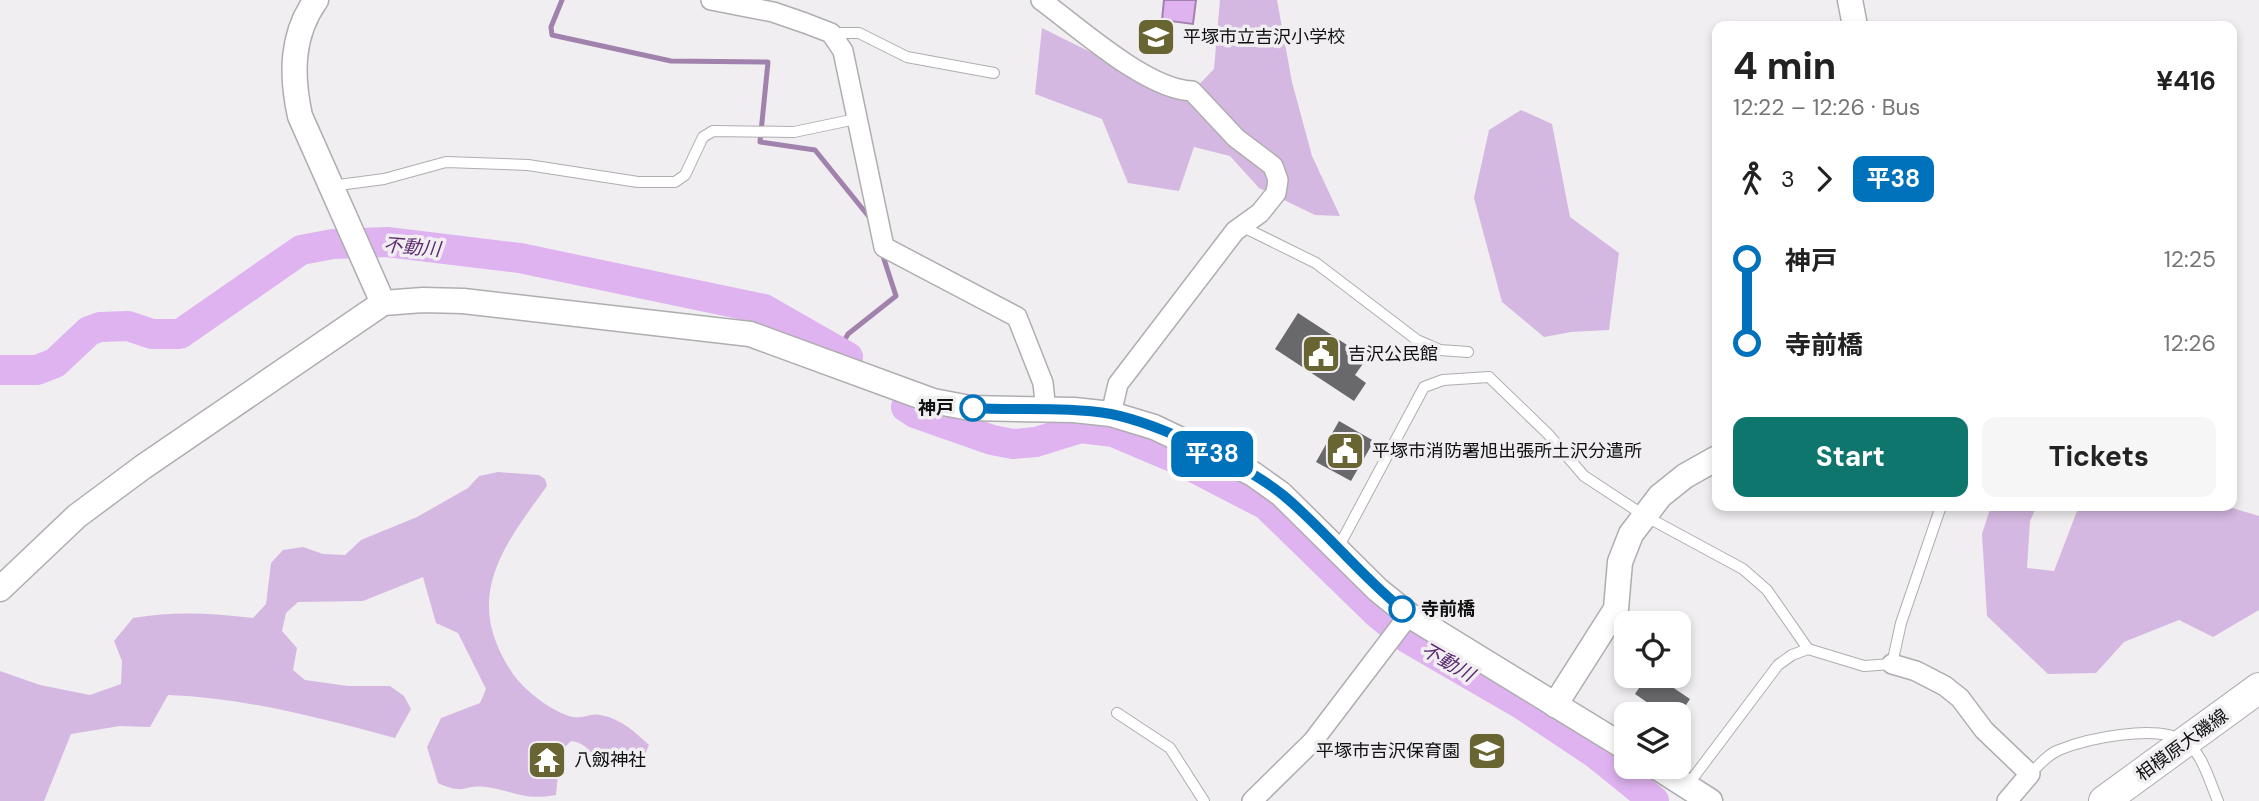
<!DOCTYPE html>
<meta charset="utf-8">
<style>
:root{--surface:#fff;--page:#f6f6f6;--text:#222;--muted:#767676;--accent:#0f766e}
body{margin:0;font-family:"DM Sans","Noto Sans JP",sans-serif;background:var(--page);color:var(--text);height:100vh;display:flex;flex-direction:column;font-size:26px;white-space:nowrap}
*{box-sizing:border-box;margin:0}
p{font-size:23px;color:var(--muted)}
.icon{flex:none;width:38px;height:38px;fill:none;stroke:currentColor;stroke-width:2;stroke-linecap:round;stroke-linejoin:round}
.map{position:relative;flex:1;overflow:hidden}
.drawer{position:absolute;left:1712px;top:21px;width:525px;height:490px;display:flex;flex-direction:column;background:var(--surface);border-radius:14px;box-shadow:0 4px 10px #0003}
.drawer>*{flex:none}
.badge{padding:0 14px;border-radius:10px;font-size:24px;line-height:46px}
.tools{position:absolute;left:1614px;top:611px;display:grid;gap:14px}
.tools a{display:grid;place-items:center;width:77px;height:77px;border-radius:14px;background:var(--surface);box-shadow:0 4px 10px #0003;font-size:35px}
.map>.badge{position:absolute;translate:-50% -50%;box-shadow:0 0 0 4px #fff}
.legs{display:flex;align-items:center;gap:10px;height:77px;padding:0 21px;font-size:23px}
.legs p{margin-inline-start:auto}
.summary{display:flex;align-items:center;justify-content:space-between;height:119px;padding:0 21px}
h1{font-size:38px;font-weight:700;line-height:52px}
.button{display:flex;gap:14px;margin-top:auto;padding:14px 21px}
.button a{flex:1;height:80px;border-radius:14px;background:var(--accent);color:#fff;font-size:28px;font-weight:700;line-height:80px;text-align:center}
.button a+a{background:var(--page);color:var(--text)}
ul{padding:0 21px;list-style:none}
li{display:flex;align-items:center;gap:24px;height:84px;font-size:26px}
li i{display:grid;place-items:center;width:10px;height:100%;margin:0 9px;background:currentColor}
li i::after{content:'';width:18px;height:18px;margin:-9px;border:5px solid;border-radius:50%;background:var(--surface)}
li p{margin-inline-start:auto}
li:first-child i{background:linear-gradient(#0000 50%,currentColor 0)}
li:last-child i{background:linear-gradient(currentColor 50%,#0000 0)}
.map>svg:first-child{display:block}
.green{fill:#d5b8e1}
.water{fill:#dfb3f0;stroke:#a182ad;stroke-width:2}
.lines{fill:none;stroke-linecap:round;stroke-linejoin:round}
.stream{stroke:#a182ad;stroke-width:5}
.river{stroke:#dfb3f0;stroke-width:30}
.building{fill:#69686a}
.service-casing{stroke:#afadb0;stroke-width:12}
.minor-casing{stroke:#afadb0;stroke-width:22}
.tertiary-casing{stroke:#afadb0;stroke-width:27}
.primary-casing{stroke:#afadb0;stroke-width:32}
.service{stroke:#fff;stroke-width:10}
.minor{stroke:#fff;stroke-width:19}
.tertiary{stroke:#fff;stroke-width:24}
.primary{stroke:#fff;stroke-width:30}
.line-1-casing{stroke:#fff;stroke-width:16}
.line-1{stroke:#0072bc;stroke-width:10}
.stop-1-dot{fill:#fff;stroke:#0072bc;stroke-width:3.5}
.labels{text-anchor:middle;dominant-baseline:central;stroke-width:7;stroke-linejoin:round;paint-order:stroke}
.poi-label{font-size:18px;fill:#101011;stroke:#f0eef1;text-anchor:start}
.stop-label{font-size:18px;font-weight:bold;fill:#101011;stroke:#f0eef1;text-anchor:end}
.street-label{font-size:18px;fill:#101011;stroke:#f0eef1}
.water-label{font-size:19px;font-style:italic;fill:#5d296f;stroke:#f0eef1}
</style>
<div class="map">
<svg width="2259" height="801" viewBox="0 0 2259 801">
<rect width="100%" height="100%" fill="#f0eef1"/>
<g class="green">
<path d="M 1220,0 L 1277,0 L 1292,82 L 1312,156 L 1340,216 L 1315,215 L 1259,188 L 1230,156 L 1194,147 L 1179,191 L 1128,183 L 1102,119 L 1035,94 L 1042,28 L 1185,99 L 1214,69 Z"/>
<path d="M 1521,110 L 1552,124 L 1570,217 L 1619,253 L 1609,330 L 1571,332 L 1544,337 L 1502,302 L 1474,198 L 1489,130 Z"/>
<path d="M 498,472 L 539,475 L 545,479 L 547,486 C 501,549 462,599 513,674 C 525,691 552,712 573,717 C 582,719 591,713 600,715 C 620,718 635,732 649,745 L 642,761 C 628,763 611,768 598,759 C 587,750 586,743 571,741 L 560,752 L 556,795 C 524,801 515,791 486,787 C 463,784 466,796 438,783 L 427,747 L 441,718 L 480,703 L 486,689 L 458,633 L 436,623 L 423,577 L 363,601 L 298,602 L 286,613 L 282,631 L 297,648 L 293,670 L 305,680 L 348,686 L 390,686 L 404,696 L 411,709 L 395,738 C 320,718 246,698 168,695 L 150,727 L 120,726 L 71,734 L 44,801 L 0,801 L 0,671 L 40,685 L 90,695 L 121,684 L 122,661 L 114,641 L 133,618 C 174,611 212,613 253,618 L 266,604 L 271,563 L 283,550 L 303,547 L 323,554 L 345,555 L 361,540 L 417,517 L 468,488 L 479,476 Z"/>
<path d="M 1991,506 L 2037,506 L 2030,521 L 2027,568 L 2054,571 L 2079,506 L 2226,506 L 2259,516 L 2259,610 L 2213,637 L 2179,620 L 2124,642 L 2096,673 L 2048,674 L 1987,616 L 1982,534 Z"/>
</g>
<path class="water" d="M 1164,0 L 1196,0 L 1193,24 L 1162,20 Z"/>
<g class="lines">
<g class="stream">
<path d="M 562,0 L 551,27 L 552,35 L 671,61 L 768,62 L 760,142 L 815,150 L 870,218"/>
<path d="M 839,350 L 848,334 L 896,296 L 882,253"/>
</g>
<g class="river">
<path d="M 0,370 L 37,370 L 55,363 L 89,331 L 100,327 L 128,326 L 152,334 L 180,334 L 301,250 L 333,244 L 387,242 L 520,258 L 764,309 L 848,357"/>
<path d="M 906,407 L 915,413 L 992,440 L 1013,444 L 1036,442 L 1081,428 L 1113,432 L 1177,459 L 1266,505 L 1377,613 L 1407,638 L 1521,704 L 1596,754 L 1654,801"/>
</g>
</g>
<g class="building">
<path d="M 1298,313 L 1367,358 L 1355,375 L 1366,383 L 1354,401 L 1275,349 Z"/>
<path d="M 1339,421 L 1374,441 L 1351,481 L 1316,462 Z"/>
<path d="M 1647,676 L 1656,676 L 1690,699 L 1680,714 L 1664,714 L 1635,694 Z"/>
<path d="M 531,754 L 545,754 L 545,773 L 530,773 Z"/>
</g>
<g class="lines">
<g class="service-casing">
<g id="service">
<path d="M 832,33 L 859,33 L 907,57 L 994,73"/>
<path d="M 331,186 L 384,179 L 446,162 L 528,165 L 638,182 L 675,182 L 685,175 L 703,137 L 713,131 L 794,132 L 856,119"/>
<path d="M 1241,226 L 1316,263 L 1417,340 L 1440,350 L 1468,352"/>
<path d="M 1338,548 L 1424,387 L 1443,380 L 1489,377 L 1548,434 L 1584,476 L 1645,516 L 1743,569 L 1767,590 L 1808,649"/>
<path d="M 1117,713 L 1170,748 L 1204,801"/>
<path d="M 2030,774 C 2038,766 2048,754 2059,750 C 2088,738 2157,724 2184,741 C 2202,751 2210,783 2218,801"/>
<path d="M 1687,786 L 1778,665 L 1792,655 L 1808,649 L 1864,666 L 1892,664 L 1901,623 L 1941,506"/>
</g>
</g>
<g class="minor-casing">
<g id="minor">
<path d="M 711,0 L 773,12 L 805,23 L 831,33 L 843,51 L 884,247 L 1017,317 L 1043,383 L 1046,411"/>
<path d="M 1041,0 C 1078,27 1147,90 1192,91 L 1236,138 L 1273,166 L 1278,180 L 1276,193 L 1260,213 L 1235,231 L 1118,384 L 1111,414"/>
<path d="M 1892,664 L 1916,671 L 1945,686 L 1960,698 L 1984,730 L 2030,774 L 2007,801"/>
<path d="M 1252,801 L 1313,741 L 1409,615"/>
</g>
</g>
<g class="tertiary-casing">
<g id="tertiary">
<path d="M 316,0 C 291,35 291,75 300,116 L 383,303"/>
<path d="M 1850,0 L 1855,26"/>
<path d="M 0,589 L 77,516 L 143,467 L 383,303 L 423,300 L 463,301 L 750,334 L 933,401 L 970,408 L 1074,410 L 1111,414 L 1154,427 L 1253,474 L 1281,494 L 1378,590 L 1409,615 L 1626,748"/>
<path d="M 1555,705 L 1616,609 L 1620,562 L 1631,534 L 1660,496 L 1685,476 L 1717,458"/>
<path d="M 1655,766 L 1710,801"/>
</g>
</g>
<g class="primary-casing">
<path id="primary" d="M 2104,801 L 2259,688"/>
</g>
<use href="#service" class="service"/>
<use href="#minor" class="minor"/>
<use href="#tertiary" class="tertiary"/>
<use href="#primary" class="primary"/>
</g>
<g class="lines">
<g class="line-1-casing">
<path id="line-1" d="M 973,408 C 1017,411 1067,406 1111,414 C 1157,423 1246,465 1283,495 C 1325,530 1359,574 1402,609"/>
</g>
<use href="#line-1" class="line-1"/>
</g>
<defs>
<g id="school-square" transform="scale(2.0125)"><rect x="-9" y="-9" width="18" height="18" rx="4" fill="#686532" stroke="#f0eef1"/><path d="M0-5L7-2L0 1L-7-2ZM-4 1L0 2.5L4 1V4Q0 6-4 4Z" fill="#fff"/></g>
<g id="civic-square" transform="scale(2.0125)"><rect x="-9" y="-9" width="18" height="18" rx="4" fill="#686532" stroke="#f0eef1"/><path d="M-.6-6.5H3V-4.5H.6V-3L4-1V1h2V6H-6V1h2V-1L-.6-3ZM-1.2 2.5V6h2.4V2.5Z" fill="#fff"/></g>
<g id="temple-square" transform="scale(2.0125)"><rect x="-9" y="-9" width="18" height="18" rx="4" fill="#686532" stroke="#f0eef1"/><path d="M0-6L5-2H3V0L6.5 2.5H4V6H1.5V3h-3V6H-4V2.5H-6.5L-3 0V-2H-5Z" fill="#fff"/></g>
</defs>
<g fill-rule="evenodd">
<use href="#school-square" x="1156" y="37"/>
<use href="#civic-square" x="1321" y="354"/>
<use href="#civic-square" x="1345" y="451"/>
<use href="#school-square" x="1487" y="751"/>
<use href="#temple-square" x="547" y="760"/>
</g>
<g class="stop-1-dot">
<circle cx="973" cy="408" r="12"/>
<circle cx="1402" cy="609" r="12"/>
</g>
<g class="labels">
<g class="poi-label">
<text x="1183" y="37">平塚市立吉沢小学校</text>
<text x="1348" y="354">吉沢公民館</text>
<text x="1372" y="451">平塚市消防署旭出張所土沢分遣所</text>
<text x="1460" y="751" text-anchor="end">平塚市吉沢保育園</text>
<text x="574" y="760">八劔神社</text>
</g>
<g class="stop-label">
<text x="954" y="408">神戸</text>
<text x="1421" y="609" text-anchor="start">寺前橋</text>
</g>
<g class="street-label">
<text transform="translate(2182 745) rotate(-36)">相模原大磯線</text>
</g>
<g class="water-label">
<text transform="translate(412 247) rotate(5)">不動川</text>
<text transform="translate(1448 662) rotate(30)">不動川</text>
</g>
</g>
</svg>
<div class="tools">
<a><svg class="icon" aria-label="locate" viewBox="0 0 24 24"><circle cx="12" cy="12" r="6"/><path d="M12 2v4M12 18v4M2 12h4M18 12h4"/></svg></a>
<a><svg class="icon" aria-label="layers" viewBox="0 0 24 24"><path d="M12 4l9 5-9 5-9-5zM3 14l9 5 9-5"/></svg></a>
</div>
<b class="badge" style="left:1212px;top:454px;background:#0072bc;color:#fff">平38</b>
<section class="drawer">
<div class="summary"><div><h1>4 min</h1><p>12:22 – 12:26 · Bus</p></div><b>¥416</b></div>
<div class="legs"><svg class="icon" aria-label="walk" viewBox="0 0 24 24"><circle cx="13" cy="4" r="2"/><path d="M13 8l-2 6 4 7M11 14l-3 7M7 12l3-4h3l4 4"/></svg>3<svg class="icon" aria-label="forward" viewBox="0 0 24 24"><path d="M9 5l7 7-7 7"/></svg><b class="badge" style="background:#0072bc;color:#fff">平38</b></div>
<ul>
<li><i style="color:#0072bc"></i><b>神戸</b><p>12:25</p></li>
<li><i style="color:#0072bc"></i><b>寺前橋</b><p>12:26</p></li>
</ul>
<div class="button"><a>Start</a><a>Tickets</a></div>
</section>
</div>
